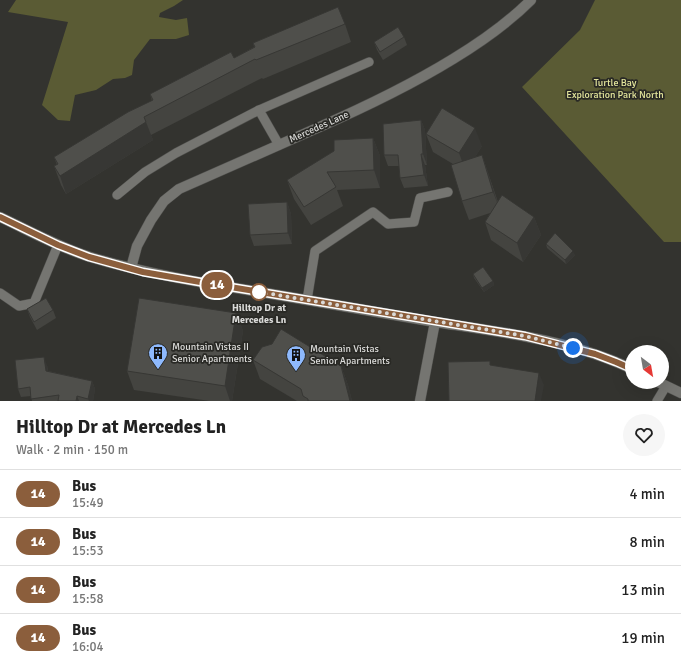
<!DOCTYPE html>
<meta charset="utf-8">
<style>
:root{--surface:#fff;--page:#f6f6f6;--text:#222;--muted:#767676;--line:#e0e0e0}
body{margin:0;font-family:Signika,sans-serif;background:var(--page);color:var(--text);height:100vh;display:flex;flex-direction:column;font-size:15px;white-space:nowrap}
*{box-sizing:border-box;margin:0}
p{font-size:13px;color:var(--muted)}
.icon{flex:none;width:22px;height:22px;fill:none;stroke:currentColor;stroke-width:2;stroke-linecap:round;stroke-linejoin:round}
.map{position:relative;height:401px;overflow:hidden}
.details{display:flex;flex-direction:column;background:var(--surface);flex:1}
.details>*{flex:none}
.badge{padding:0 8px;border-radius:13px;font-size:14px;line-height:26px}
.needle{width:26px;rotate:149deg}
.tools{position:absolute;left:625px;top:345px;display:grid;gap:8px}
.tools a{display:grid;place-items:center;width:44px;height:44px;border-radius:50%;background:var(--surface);box-shadow:0 4px 16px #0002;font-size:20px}
.you{position:absolute;width:20px;height:20px;margin:-10px;border:3px solid #fff;border-radius:50%;background:#1a73e8;box-shadow:0 0 0 6px #1a73e833}
.map>.badge{position:absolute;translate:-50% -50%;box-shadow:0 0 0 2px #fff}
.round{display:grid;place-items:center;flex:none;width:42px;height:42px;border-radius:21px;background:var(--page)}
.overview{display:flex;align-items:center;justify-content:space-between;height:68px;padding:0 16px}
h1{font-size:19px;font-weight:800;line-height:30px}
ul{padding:0;list-style:none}
li{display:flex;align-items:center;gap:12px;height:48px;padding:0 16px;border-top:1px solid var(--line)}
li div{flex:1}
li b{display:block;font-size:15px}
li em{font-style:normal}
li .badge{min-width:44px;font-weight:700;text-align:center}
.map>svg:first-child{display:block}
.green{fill:#5a5b34}
.lines{fill:none;stroke-linecap:round;stroke-linejoin:round}
.service-casing{stroke:#50504d;stroke-width:10}
.minor-casing{stroke:#50504d;stroke-width:11}
.secondary-casing{stroke:#50504d;stroke-width:11}
.service{stroke:#757571;stroke-width:9}
.minor{stroke:#757571;stroke-width:10}
.secondary{stroke:#757571;stroke-width:10}
.wall{fill:#444440}
.shaded-wall{fill:#373734}
.building{fill:#4f4f4b;stroke:#373734}
.line-casing{stroke:#fff;stroke-width:9}
.line{stroke:#8b5e3c;stroke-width:6}
.walk{stroke:#dadad8;stroke-width:4;stroke-dasharray:0 7.2}
.stop-dot{fill:#fff;stroke:#8b5e3c;stroke-width:2}
.labels{text-anchor:middle;dominant-baseline:central;stroke-width:3.5;stroke-linejoin:round;paint-order:stroke}
.park-label{font-size:10px;fill:#e4e69c;stroke:#292925}
.street-label{font-size:10px;fill:#dadad8;stroke:#292925}
.stop-label{font-size:10px;font-weight:bold;fill:#dadad8;stroke:#292925}
.poi-label{font-size:10px;fill:#dadad8;stroke:#292925;text-anchor:start}
</style>
<div class="map">
<svg width="681" height="401" viewBox="0 0 681 401">
<rect width="100%" height="100%" fill="#33332f"/>
<g class="green">
<path d="M 16,0 L 183,0 L 174,6 L 160,13 L 159,17 L 176,20 L 187,18 L 189,35 L 176,39 L 150,39 L 134,60 L 132,75 L 125,78 L 113,79 L 96,90 L 75,95 L 70,121 L 58,120 L 42,105 L 68,22 L 8,12 Z"/>
<path d="M 595,0 L 681,0 L 681,242 L 664,242 L 522,87 L 580,30 Z"/>
</g>
<g class="lines">
<g class="service-casing">
<g id="service">
<path d="M 279,145 L 259,110 L 369,62"/>
<path d="M 117,195 L 145,172 L 176,153 L 259,110"/>
<path d="M 0,293 L 19,306 L 34,303 L 58,245"/>
<path d="M 307,300 L 315,251 L 373,212 L 388,224 L 414,222 L 420,198 L 448,192"/>
<path d="M 657,401 L 666,386"/>
</g>
</g>
<g class="minor-casing">
<g id="minor">
<path d="M 131,268 L 137,246 L 151,220 L 164,201 L 179,189 C 224,169 270,149 315,129 C 363,108 409,86 453,59 C 481,42 508,23 531,0"/>
<path d="M 420,401 L 435,322"/>
</g>
</g>
<g class="secondary-casing">
<g id="secondary">
<path d="M 0,217 C 30,231 58,247 90,257 C 143,273 198,282 254,291 C 314,301 374,312 435,322 C 501,332 571,340 632,369"/>
<path d="M 658,382 L 681,393"/>
</g>
</g>
<use href="#service" class="service"/>
<use href="#minor" class="minor"/>
<use href="#secondary" class="secondary"/>
</g>
<g class="wall">
<path d="M 345,24 L 351,42 L 263,79 L 262,78 L 151,135 L 153,140 L 66,194 L 61,185 L 54,166 L 57,165 L 54,157 L 152,101 L 150,94 L 234,58 L 254,47 L 253,43 Z"/>
<path d="M 404,37 L 407,45 L 383,60 L 377,50 L 374,42 Z"/>
<path d="M 421,120 L 425,130 L 427,165 L 425,165 L 428,186 L 404,188 L 400,178 L 399,166 L 388,166 L 384,155 Z"/>
<path d="M 426,134 L 482,146 L 475,157 L 482,155 L 498,202 L 534,217 L 541,235 L 523,262 L 491,240 L 485,222 L 490,213 L 469,220 L 462,201 L 453,164 L 433,152 Z"/>
<path d="M 373,138 L 380,156 L 380,188 L 337,190 L 343,206 L 311,225 L 294,199 L 287,180 Z"/>
<path d="M 287,202 L 291,214 L 292,244 L 254,246 L 250,235 Z"/>
<path d="M 546,244 L 575,255 L 566,264 L 547,248 Z"/>
<path d="M 473,274 L 493,281 L 494,285 L 484,292 L 474,278 Z"/>
<path d="M 27,309 L 53,310 L 56,318 L 37,330 L 30,317 Z"/>
<path d="M 236,313 L 243,331 L 232,401 L 210,401 L 134,390 L 127,371 Z"/>
<path d="M 253,360 L 341,366 L 348,385 L 352,401 L 297,401 L 260,379 Z"/>
<path d="M 47,365 L 48,371 L 92,381 L 95,389 L 93,401 L 32,401 L 31,396 L 21,397 L 18,389 Z"/>
</g>
<g class="shaded-wall">
<path d="M 421,120 L 425,130 L 427,165 L 423,154 Z"/>
<path d="M 146,122 L 153,140 L 66,194 L 60,176 Z"/>
<path d="M 475,128 L 482,146 L 466,172 L 459,153 Z"/>
<path d="M 373,138 L 380,156 L 380,188 L 374,170 Z"/>
<path d="M 421,154 L 425,165 L 428,186 L 424,175 Z"/>
<path d="M 482,155 L 488,174 L 500,210 L 493,192 Z"/>
<path d="M 287,202 L 291,214 L 292,244 L 288,233 Z"/>
<path d="M 534,217 L 541,235 L 523,262 L 517,243 Z"/>
<path d="M 573,251 L 575,255 L 566,264 L 565,260 Z"/>
<path d="M 493,281 L 494,285 L 484,292 L 482,288 Z"/>
<path d="M 236,313 L 243,331 L 232,401 L 230,401 L 225,386 Z"/>
<path d="M 44,357 L 47,365 L 49,379 L 46,371 Z"/>
<path d="M 341,366 L 348,385 L 352,401 L 350,401 Z"/>
<path d="M 539,373 L 544,385 L 541,401 L 535,401 Z"/>
<path d="M 92,381 L 95,389 L 93,401 L 89,401 L 88,399 Z"/>
<path d="M 77,396 L 79,401 L 76,401 Z"/>
</g>
<g class="building">
<path d="M 338,7 L 345,24 L 256,60 L 255,59 L 144,117 L 146,122 L 60,176 L 54,166 L 58,164 L 54,157 L 128,112 L 153,100 L 150,94 L 231,52 L 234,58 L 255,47 L 253,43 Z"/>
<path d="M 398,27 L 404,37 L 380,52 L 374,42 Z"/>
<path d="M 442,108 L 475,128 L 459,153 L 426,134 Z"/>
<path d="M 421,120 L 423,154 L 421,154 L 424,175 L 400,178 L 398,155 L 384,155 L 383,124 Z"/>
<path d="M 373,138 L 374,170 L 327,172 L 336,187 L 304,207 L 287,180 L 334,151 L 334,140 Z"/>
<path d="M 482,155 L 493,192 L 462,201 L 451,165 Z"/>
<path d="M 502,195 L 534,217 L 517,243 L 485,222 Z"/>
<path d="M 287,202 L 288,233 L 250,235 L 248,204 Z"/>
<path d="M 555,233 L 573,251 L 565,260 L 546,244 Z"/>
<path d="M 483,267 L 493,281 L 482,288 L 473,274 Z"/>
<path d="M 46,298 L 53,310 L 34,322 L 27,309 Z"/>
<path d="M 139,298 L 236,313 L 225,386 L 127,371 Z"/>
<path d="M 281,329 L 341,366 L 350,401 L 308,401 L 308,399 L 303,396 L 301,389 L 253,360 L 262,347 L 272,344 Z"/>
<path d="M 44,357 L 46,371 L 92,381 L 88,399 L 77,396 L 76,401 L 58,401 L 59,395 L 31,399 L 30,387 L 18,389 L 15,360 Z"/>
<path d="M 490,361 L 490,365 L 539,373 L 535,401 L 449,401 L 448,362 Z"/>
</g>
<g class="lines">
<g class="line-casing">
<path id="line" d="M 0,217 L 58,245 L 89,257 L 143,272 L 206,283 L 525,336 L 595,354 L 616,362 L 632,369"/>
</g>
<use href="#line" class="line"/>
<path class="walk" d="M 259,292 L 525,336 L 573,348"/>
</g>
<defs>
<g id="building-pin" transform="scale(1)"><path d="M0 17L-7.5 6A9.5 9.5 0 1 1 7.5 6Z" fill="#8eb9fd" stroke="#292925"/><path d="M-4-6H4V6H1V3H-1V6H-4ZM-2.5-4.3h1.7v1.8h-1.7ZM.8-4.3h1.7v1.8H.8ZM-2.5-1h1.7V.8h-1.7ZM.8-1h1.7V.8H.8Z" fill="#111"/></g>
</defs>
<g fill-rule="evenodd">
<use href="#building-pin" x="158" y="353"/>
<use href="#building-pin" x="296" y="355"/>
</g>
<circle class="stop-dot" cx="259" cy="292" r="8"/>
<g class="labels">
<g class="park-label">
<text x="615" y="83">Turtle Bay<tspan x="615" dy="12">Exploration Park North</tspan></text>
</g>
<g class="street-label">
<text transform="translate(319 127) rotate(-24)">Mercedes Lane</text>
</g>
<g class="stop-label">
<text x="259" y="308">Hilltop Dr at<tspan x="259" dy="12">Mercedes Ln</tspan></text>
</g>
<g class="poi-label">
<text x="172" y="347">Mountain Vistas II<tspan x="172" dy="12">Senior Apartments</tspan></text>
<text x="310" y="349">Mountain Vistas<tspan x="310" dy="12">Senior Apartments</tspan></text>
</g>
</g>
</svg>
<div class="tools">
<a><svg class="needle" viewBox="-14 -14 28 28"><path d="M0-13l5 13h-10z" fill="#e53935"/><path d="M0 13l5-13h-10z" fill="#767676"/></svg></a>
</div>
<div class="you" style="left:573px;top:348px"></div>
<b class="badge" style="left:217px;top:285px;background:#8b5e3c;color:#fff">14</b>
</div>
<section class="details">
<div class="overview"><div><h1>Hilltop Dr at Mercedes Ln</h1><p>Walk · 2 min · 150 m</p></div><a class="round"><svg class="icon" aria-label="heart" viewBox="0 0 24 24"><path d="M12 20l-8-8c-3-5 5-10 8-4 3-6 11-1 8 4z"/></svg></a></div>
<ul>
<li><span class="badge" style="background:#8b5e3c;color:#fff">14</span><div><b>Bus</b><p>15:49</p></div><em>4 min</em></li>
<li><span class="badge" style="background:#8b5e3c;color:#fff">14</span><div><b>Bus</b><p>15:53</p></div><em>8 min</em></li>
<li><span class="badge" style="background:#8b5e3c;color:#fff">14</span><div><b>Bus</b><p>15:58</p></div><em>13 min</em></li>
<li><span class="badge" style="background:#8b5e3c;color:#fff">14</span><div><b>Bus</b><p>16:04</p></div><em>19 min</em></li>
</ul>
</section>
